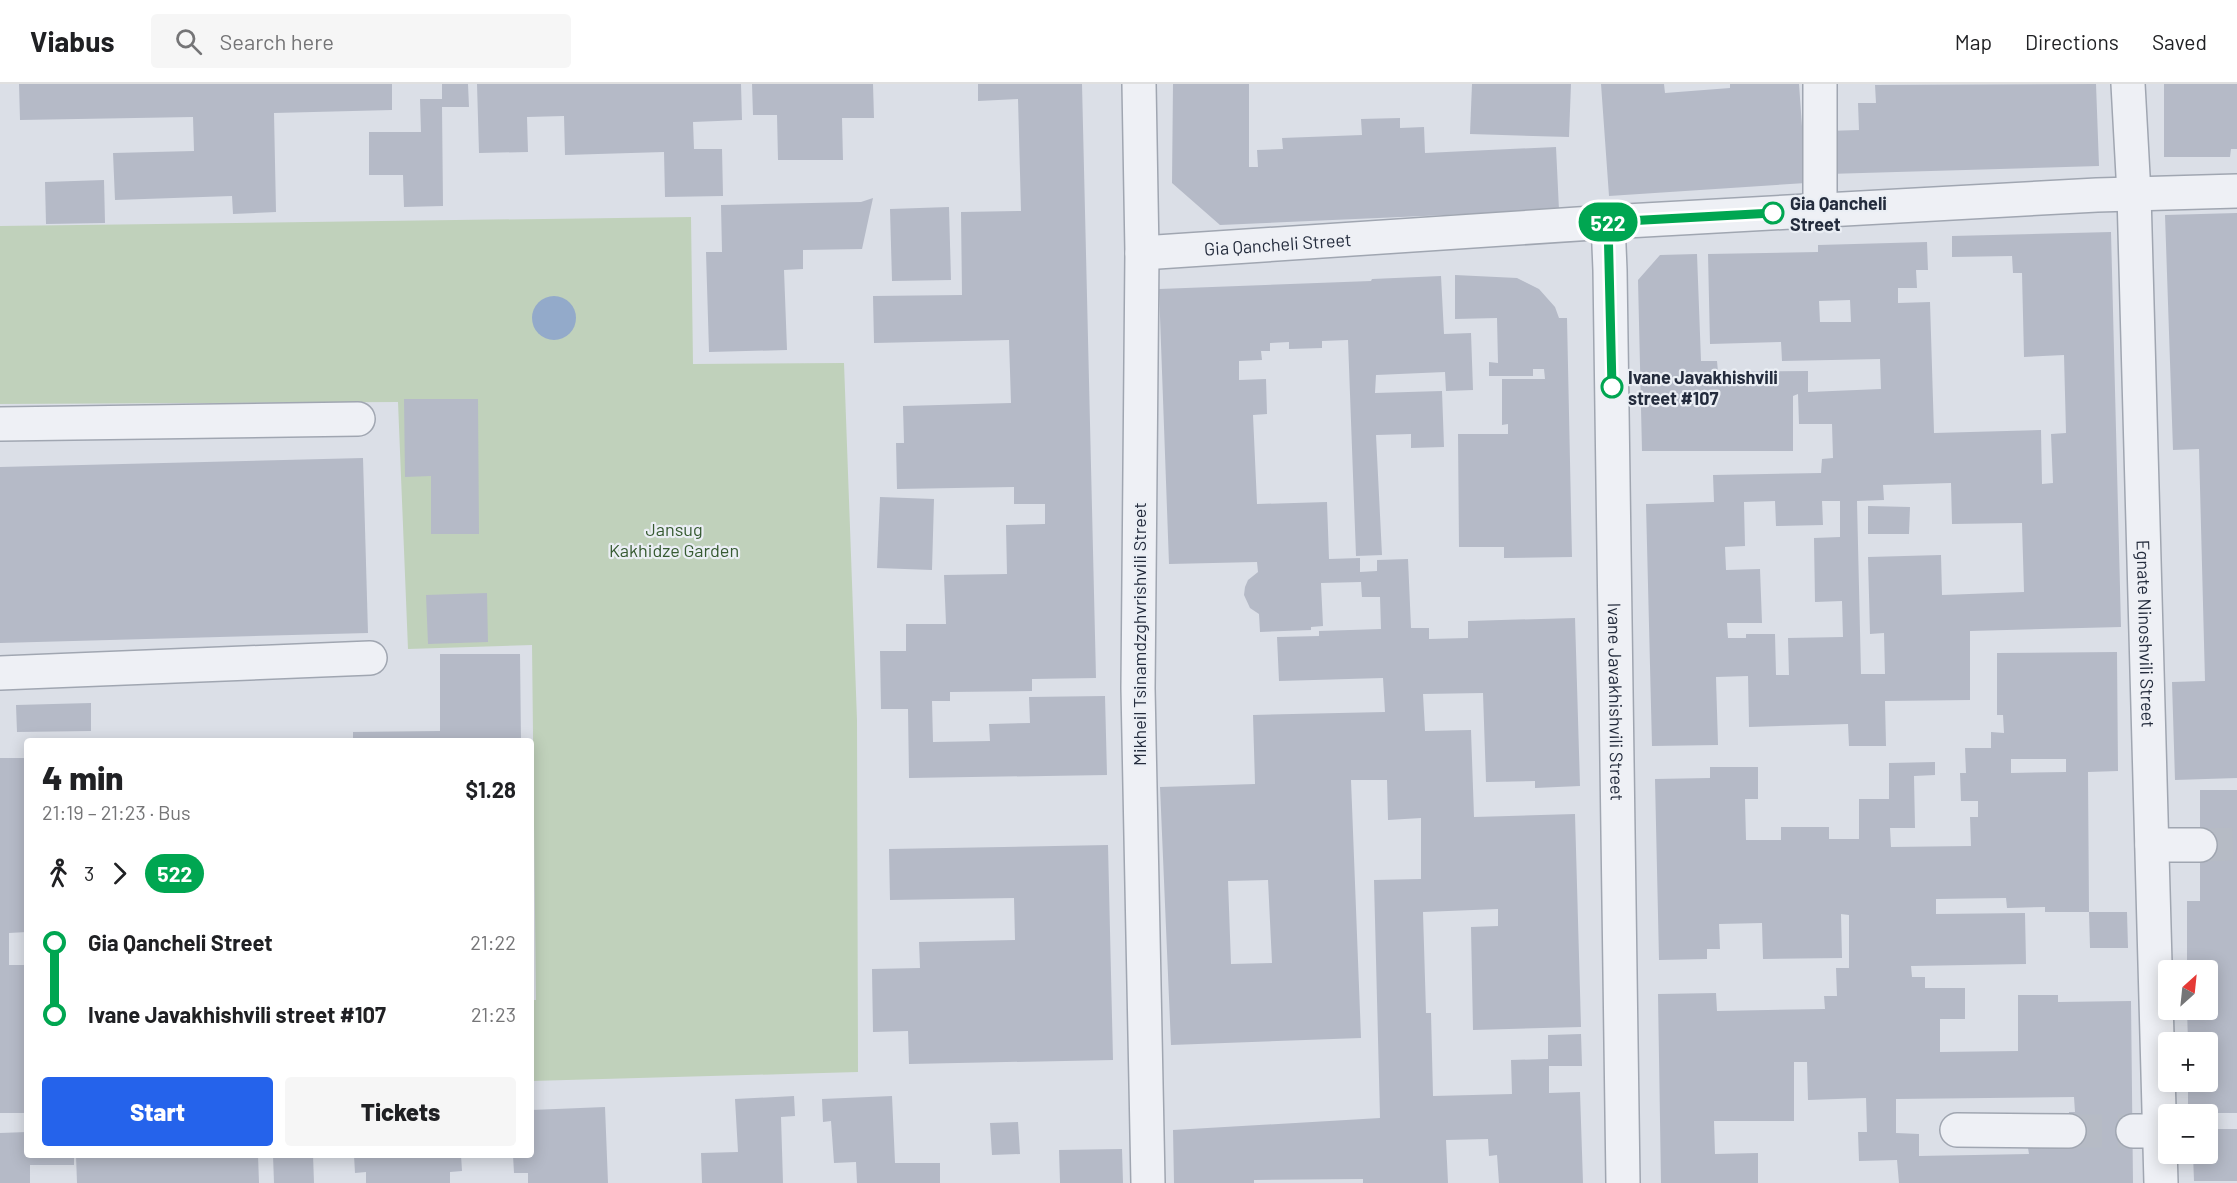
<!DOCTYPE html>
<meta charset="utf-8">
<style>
:root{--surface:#fff;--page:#f6f6f6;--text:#202124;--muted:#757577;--line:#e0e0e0;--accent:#2563eb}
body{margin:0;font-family:Barlow,sans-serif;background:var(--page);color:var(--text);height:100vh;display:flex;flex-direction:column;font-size:22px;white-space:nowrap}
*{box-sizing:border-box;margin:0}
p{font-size:20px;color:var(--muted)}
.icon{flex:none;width:33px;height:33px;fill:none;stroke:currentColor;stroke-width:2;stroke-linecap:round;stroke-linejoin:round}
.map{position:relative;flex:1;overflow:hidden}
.details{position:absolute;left:24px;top:654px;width:510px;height:420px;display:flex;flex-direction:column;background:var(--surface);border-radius:6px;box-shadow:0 3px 15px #0003}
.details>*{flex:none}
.badge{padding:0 12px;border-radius:20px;font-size:21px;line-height:39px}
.needle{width:39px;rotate:27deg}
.buttons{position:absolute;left:2158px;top:876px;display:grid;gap:12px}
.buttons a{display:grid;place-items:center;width:60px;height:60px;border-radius:6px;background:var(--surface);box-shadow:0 3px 15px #0003;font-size:30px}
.map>.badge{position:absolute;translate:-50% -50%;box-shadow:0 0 0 3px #fff}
.legs{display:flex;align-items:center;gap:9px;height:66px;padding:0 18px;font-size:20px}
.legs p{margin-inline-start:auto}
.head{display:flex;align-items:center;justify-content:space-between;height:102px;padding:0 18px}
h1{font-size:33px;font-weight:800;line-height:45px}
.primary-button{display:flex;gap:12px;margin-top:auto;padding:12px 18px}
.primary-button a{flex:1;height:69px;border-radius:6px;background:var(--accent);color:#fff;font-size:24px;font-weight:800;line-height:69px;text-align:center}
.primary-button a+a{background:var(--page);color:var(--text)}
ul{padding:0 18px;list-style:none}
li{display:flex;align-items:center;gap:21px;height:72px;font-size:22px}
li i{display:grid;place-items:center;width:9px;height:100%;margin:0 8px;background:currentColor}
li i::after{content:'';width:15px;height:15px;margin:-8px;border:4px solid;border-radius:50%;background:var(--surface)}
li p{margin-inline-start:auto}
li:first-child i{background:linear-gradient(#0000 50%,currentColor 0)}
li:last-child i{background:linear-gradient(currentColor 50%,#0000 0)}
header{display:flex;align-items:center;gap:36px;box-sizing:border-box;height:84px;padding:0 30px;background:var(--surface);border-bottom:2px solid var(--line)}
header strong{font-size:28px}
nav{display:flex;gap:33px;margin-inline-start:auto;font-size:21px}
.search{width:420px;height:54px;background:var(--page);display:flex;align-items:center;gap:15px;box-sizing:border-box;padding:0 21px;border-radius:6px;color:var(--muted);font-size:22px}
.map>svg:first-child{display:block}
.green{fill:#c0d1bb}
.water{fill:#93aaca}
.building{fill:#b5bac7;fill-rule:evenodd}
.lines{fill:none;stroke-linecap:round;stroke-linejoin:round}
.minor-tunnel{stroke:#b6bbc5;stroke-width:33;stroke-dasharray:33 16;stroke-linecap:butt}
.minor-casing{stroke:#a0a6b1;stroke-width:36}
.minor{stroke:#eef0f5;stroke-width:33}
.line-1-casing{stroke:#fff;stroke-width:14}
.line-1{stroke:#00a651;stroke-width:9}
.stop-1-dot{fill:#fff;stroke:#00a651;stroke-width:3}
.labels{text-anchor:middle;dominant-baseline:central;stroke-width:4.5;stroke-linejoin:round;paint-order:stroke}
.stop-label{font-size:18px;font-weight:bold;fill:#242c3d;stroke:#eaeef4;text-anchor:start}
.street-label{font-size:18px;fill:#242c3d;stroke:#eaeef4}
.park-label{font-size:18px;fill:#365a31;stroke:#eaeef4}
</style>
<header>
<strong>Viabus</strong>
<div class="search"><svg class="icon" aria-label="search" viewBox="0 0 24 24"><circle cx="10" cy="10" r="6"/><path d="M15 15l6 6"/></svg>Search here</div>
<nav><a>Map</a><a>Directions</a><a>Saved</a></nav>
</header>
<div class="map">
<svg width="2237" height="1099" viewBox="0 0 2237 1099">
<rect width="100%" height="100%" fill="#dbdfe7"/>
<path class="green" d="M 691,133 L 693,280 L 844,279 L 857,636 L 858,988 L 531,997 L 531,916 L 536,916 L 532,561 L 408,565 L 398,318 L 0,320 L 0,142 Z"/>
<circle class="water" cx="554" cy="234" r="22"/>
<g class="building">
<path d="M 19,0 L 392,0 L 392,26 L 274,29 L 276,128 L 233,130 L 232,112 L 115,116 L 113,69 L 194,67 L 193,33 L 20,36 Z"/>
<path d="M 442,0 L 468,0 L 469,23 L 442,23 L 443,122 L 404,123 L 403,91 L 369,91 L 369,48 L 421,48 L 420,15 L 442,15 Z"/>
<path d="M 477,0 L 741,0 L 742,36 L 693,38 L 694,65 L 722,65 L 723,112 L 665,113 L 664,68 L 565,71 L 564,32 L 527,33 L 528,68 L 479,69 Z"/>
<path d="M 752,0 L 873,0 L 874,34 L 842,34 L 843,76 L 778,76 L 777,31 L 753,31 Z"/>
<path d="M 978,0 L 1082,0 L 1096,594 L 1032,595 L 1032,607 L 950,608 L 950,617 L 932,617 L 933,658 L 990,657 L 989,640 L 1030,639 L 1029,613 L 1105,612 L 1107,691 L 909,694 L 908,625 L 881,625 L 880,567 L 906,567 L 906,540 L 946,540 L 944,491 L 1007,490 L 1006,441 L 1045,440 L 1045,420 L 1014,420 L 1014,403 L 897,405 L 896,359 L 904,359 L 903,322 L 1011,319 L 1009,256 L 874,259 L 873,212 L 962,211 L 961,128 L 1021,127 L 1018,15 L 978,17 Z"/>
<path d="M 1173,0 L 1249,0 L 1249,83 L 1258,83 L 1257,66 L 1283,65 L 1282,54 L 1362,51 L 1361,35 L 1400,34 L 1400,44 L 1424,43 L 1425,69 L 1556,63 L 1559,126 L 1220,141 L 1172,99 Z"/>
<path d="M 1472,0 L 1571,0 L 1569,53 L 1470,50 Z"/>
<path d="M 1601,0 L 1664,0 L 1665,9 L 1730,4 L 1730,0 L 1799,0 L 1806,99 L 1609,112 Z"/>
<path d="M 2096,0 L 2099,82 L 1828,90 L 1826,47 L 1859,46 L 1858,19 L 1876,19 L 1875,1 Z"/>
<path d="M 2164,0 L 2237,0 L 2237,65 L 2231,65 L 2230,73 L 2164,73 Z"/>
<path d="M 104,96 L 105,139 L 46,140 L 45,98 Z"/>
<path d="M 873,114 L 862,165 L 803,166 L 803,185 L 784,186 L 787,266 L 709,268 L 706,168 L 722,168 L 721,121 L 861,118 Z"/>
<path d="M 949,123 L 951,196 L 892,197 L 890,125 Z"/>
<path d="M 2237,129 L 2237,694 L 2175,696 L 2172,598 L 2205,597 L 2199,365 L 2173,366 L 2165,131 Z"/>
<path d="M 2111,148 L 2121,543 L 1970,547 L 1970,616 L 1885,617 L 1886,662 L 1849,662 L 1848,640 L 1749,643 L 1748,592 L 1716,593 L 1718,661 L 1652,662 L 1646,420 L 1714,418 L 1713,391 L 1821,389 L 1822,375 L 1833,374 L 1832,340 L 1799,340 L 1798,310 L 1793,312 L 1793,367 L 1642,367 L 1638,196 L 1660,171 L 1697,170 L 1701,277 L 1717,277 L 1718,288 L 1808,287 L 1808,308 L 1881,305 L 1880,275 L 1782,277 L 1781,258 L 1710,260 L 1708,170 L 1818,168 L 1818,161 L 1927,158 L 1928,186 L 1916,186 L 1917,204 L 1898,204 L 1898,219 L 1930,218 L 1934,349 L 2041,346 L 2042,400 L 2053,399 L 2051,350 L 2066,349 L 2064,271 L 2024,273 L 2022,189 L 2013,189 L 2012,172 L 1952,173 L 1952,152 ZM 1850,216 L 1851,238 L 1820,238 L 1819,217 ZM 1951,399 L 1952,440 L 2022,439 L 2024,508 L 1942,511 L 1941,471 L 1868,473 L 1870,550 L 1884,549 L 1885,590 L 1861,590 L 1857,417 L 1884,416 L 1883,401 ZM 1775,417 L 1776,442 L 1823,441 L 1822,417 L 1840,417 L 1840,453 L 1814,454 L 1815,518 L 1842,517 L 1843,553 L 1788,554 L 1789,591 L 1776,591 L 1775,550 L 1746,550 L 1746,554 L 1728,554 L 1727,539 L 1762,539 L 1760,485 L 1726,486 L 1725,463 L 1745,462 L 1744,418 Z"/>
<path d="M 1455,191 L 1517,194 L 1539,205 L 1555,223 L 1559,234 L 1567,234 L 1572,473 L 1504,474 L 1504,463 L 1459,463 L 1458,350 L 1508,350 L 1508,340 L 1502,341 L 1502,295 L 1545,295 L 1544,285 L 1533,285 L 1533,292 L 1489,292 L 1489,278 L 1498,279 L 1497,234 L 1455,235 Z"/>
<path d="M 1441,192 L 1444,250 L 1471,249 L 1473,306 L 1446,307 L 1445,288 L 1376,291 L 1375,309 L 1442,307 L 1444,363 L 1411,364 L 1411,350 L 1376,351 L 1382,471 L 1356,472 L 1348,256 L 1322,257 L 1322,264 L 1289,265 L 1289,258 L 1270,259 L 1270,267 L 1261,267 L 1262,276 L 1239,277 L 1239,296 L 1266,295 L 1267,330 L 1253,331 L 1257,420 L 1327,418 L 1329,475 L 1360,474 L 1360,488 L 1377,487 L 1377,476 L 1408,475 L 1411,544 L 1429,544 L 1429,555 L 1468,554 L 1468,537 L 1575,534 L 1580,702 L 1535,704 L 1535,697 L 1486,698 L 1483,609 L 1423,610 L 1425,647 L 1471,646 L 1474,733 L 1575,730 L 1581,943 L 1473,946 L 1471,843 L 1498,842 L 1498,825 L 1423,828 L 1426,929 L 1431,929 L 1433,1012 L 1512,1010 L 1511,976 L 1548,975 L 1548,951 L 1581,950 L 1582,982 L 1549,982 L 1549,1009 L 1580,1008 L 1583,1099 L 1499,1099 L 1497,1071 L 1489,1072 L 1488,1055 L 1446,1056 L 1448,1099 L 1363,1099 L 1363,1095 L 1254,1096 L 1254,1099 L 1174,1099 L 1173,1046 L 1380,1034 L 1374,796 L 1421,795 L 1421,734 L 1388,736 L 1387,696 L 1351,696 L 1361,954 L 1171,961 L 1160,703 L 1255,700 L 1253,631 L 1385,628 L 1383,594 L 1279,597 L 1277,553 L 1319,552 L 1319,547 L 1381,545 L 1380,513 L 1362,513 L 1361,498 L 1321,499 L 1323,542 L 1311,543 L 1311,546 L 1260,548 L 1259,530 L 1250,524 L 1244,511 L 1245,503 L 1248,496 L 1258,488 L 1257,478 L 1169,480 L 1159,205 L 1371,197 L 1372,195 ZM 1268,796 L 1272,879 L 1231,880 L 1228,797 Z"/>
<path d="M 404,315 L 478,315 L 479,450 L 431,450 L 431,392 L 405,393 Z"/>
<path d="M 363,374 L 368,549 L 0,559 L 0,383 Z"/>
<path d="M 880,413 L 934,415 L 932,486 L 877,484 Z"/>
<path d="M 1868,422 L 1910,423 L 1909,450 L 1868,450 Z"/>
<path d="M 487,509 L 488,558 L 428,560 L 426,511 Z"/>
<path d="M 2117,568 L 2118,687 L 2088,688 L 2089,828 L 2045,828 L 2045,823 L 2007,824 L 2006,814 L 1936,815 L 1936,830 L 2025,829 L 2026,880 L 1911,882 L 1912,893 L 1925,893 L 1925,904 L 1965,904 L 1965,935 L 1940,935 L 1940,968 L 2018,967 L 2018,911 L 2058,911 L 2058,918 L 2131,917 L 2133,1099 L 1899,1099 L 1897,1076 L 1859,1077 L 1858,1048 L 1867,1048 L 1866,1014 L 1808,1016 L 1807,978 L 1794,978 L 1794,1037 L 1714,1037 L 1715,1070 L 1758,1069 L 1758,1099 L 1661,1099 L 1658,910 L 1716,909 L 1717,927 L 1825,925 L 1824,912 L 1837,912 L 1836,884 L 1849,884 L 1849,831 L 1841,830 L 1842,874 L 1763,875 L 1762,839 L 1719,840 L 1720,865 L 1707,865 L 1707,875 L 1659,876 L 1655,695 L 1710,694 L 1710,683 L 1758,683 L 1758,715 L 1745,715 L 1746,756 L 1781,756 L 1781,743 L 1829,743 L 1829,755 L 1859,755 L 1859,715 L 1889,715 L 1889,679 L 1935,678 L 1935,691 L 1914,692 L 1915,744 L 1890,744 L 1891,763 L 1971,762 L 1970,733 L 1978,733 L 1978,717 L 1961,717 L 1960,689 L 1966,689 L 1965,664 L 1991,664 L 1991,648 L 2004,649 L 2003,631 L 1997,631 L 1997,569 ZM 2011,675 L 2066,675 L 2066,688 L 2011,689 ZM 2074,1013 L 2075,1028 L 2069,1028 L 2069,1064 L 2028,1064 L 2029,1070 L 1919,1072 L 1919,1050 L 1896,1049 L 1896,1015 Z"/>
<path d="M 440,570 L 520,570 L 521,657 L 353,657 L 353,648 L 440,647 Z"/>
<path d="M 91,619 L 91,647 L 17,648 L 16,621 Z"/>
<path d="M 0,674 L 27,674 L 27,848 L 9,849 L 9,881 L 27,881 L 27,1029 L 0,1029 Z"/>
<path d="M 2200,706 L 2237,706 L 2237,1029 L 2188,1029 L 2188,998 L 2208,998 L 2208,958 L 2188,958 L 2187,926 L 2208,926 L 2208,886 L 2187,886 L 2187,817 L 2200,817 Z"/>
<path d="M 1108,761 L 1113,976 L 909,980 L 908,947 L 873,948 L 872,885 L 920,884 L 919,858 L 1015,856 L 1014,814 L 890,816 L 889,765 Z"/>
<path d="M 2089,828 L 2127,828 L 2128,864 L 2090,864 Z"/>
<path d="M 794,1012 L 795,1032 L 781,1033 L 783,1099 L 702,1099 L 701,1069 L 738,1068 L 735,1015 Z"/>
<path d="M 892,1012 L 895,1079 L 940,1079 L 940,1099 L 857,1099 L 856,1078 L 834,1079 L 831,1037 L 823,1038 L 822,1015 Z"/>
<path d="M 605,1023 L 608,1099 L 528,1099 L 528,1089 L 514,1089 L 513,1071 L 531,1071 L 531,1026 Z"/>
<path d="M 1018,1038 L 1020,1070 L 992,1071 L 990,1039 Z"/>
<path d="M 2208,1045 L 2237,1045 L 2237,1097 L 2194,1097 L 2193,1070 L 2208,1070 Z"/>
<path d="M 27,1048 L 27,1071 L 74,1071 L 74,1081 L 30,1081 L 30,1099 L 0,1099 L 0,1049 Z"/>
<path d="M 1122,1065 L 1123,1099 L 1060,1099 L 1059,1066 Z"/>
<path d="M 76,1071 L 258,1071 L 259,1099 L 77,1099 Z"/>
<path d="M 273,1071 L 313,1071 L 314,1099 L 274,1099 Z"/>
<path d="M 354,1071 L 461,1071 L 462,1087 L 450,1088 L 450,1099 L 366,1099 L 366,1088 L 355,1089 Z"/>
</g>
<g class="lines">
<g class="minor-tunnel">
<path d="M 2200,761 L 2237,760"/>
<path d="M 2069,1047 L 2133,1047"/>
</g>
<g class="minor-casing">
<g id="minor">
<path d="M 1139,0 L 1142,169 L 1138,604 L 1148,1099"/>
<path d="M 1820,0 L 1820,127"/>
<path id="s1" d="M 2128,0 L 2134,110 L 2161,1099"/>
<path id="s2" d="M 1608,138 L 1610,186 L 1623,1099"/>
<path id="s3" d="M 1142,169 L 1608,138 L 2097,111 L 2237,107"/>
<path d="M 0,340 L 358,335"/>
<path d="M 0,589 L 370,574"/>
<path d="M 2152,761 L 2200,761"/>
<path d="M 1957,1046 L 2069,1047"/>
<path d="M 2133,1047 L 2160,1047"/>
</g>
</g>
<use href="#minor" class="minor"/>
</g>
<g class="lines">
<g class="line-1-casing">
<path id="line-1" d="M 1612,303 L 1608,138 L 1773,129"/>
</g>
<use href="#line-1" class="line-1"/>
</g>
<g class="stop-1-dot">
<circle cx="1773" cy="129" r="10"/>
<circle cx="1612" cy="303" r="10"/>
</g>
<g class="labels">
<g class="stop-label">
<text x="1790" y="119">Gia Qancheli<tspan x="1790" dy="21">Street</tspan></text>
<text x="1628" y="293">Ivane Javakhishvili<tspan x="1628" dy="21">street #107</tspan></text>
</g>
<g class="street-label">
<text stroke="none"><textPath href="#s3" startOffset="136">Gia Qancheli Street</textPath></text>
<text stroke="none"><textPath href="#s1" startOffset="550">Egnate Ninoshvili Street</textPath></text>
<text transform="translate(1139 550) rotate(-90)">Mikheil Tsinamdzghvrishvili Street</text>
<text stroke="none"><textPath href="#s2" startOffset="480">Ivane Javakhishvili Street</textPath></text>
</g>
<g class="park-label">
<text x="674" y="445">Jansug<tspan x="674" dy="21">Kakhidze Garden</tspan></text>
</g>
</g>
</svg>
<div class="buttons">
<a><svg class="needle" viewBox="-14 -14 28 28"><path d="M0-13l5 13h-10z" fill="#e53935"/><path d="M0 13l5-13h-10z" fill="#757577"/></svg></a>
<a>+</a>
<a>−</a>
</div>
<b class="badge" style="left:1608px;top:138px;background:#00a651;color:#fff">522</b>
<section class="details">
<div class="head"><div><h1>4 min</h1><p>21:19 – 21:23 · Bus</p></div><b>$1.28</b></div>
<div class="legs"><svg class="icon" aria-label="walk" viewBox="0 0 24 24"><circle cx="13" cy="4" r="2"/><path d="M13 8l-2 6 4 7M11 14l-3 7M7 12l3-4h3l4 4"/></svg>3<svg class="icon" aria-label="forward" viewBox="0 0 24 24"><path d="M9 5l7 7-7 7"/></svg><b class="badge" style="background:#00a651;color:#fff">522</b></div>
<ul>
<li><i style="color:#00a651"></i><b>Gia Qancheli Street</b><p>21:22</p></li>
<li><i style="color:#00a651"></i><b>Ivane Javakhishvili street #107</b><p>21:23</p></li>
</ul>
<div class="primary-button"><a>Start</a><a>Tickets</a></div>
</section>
</div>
